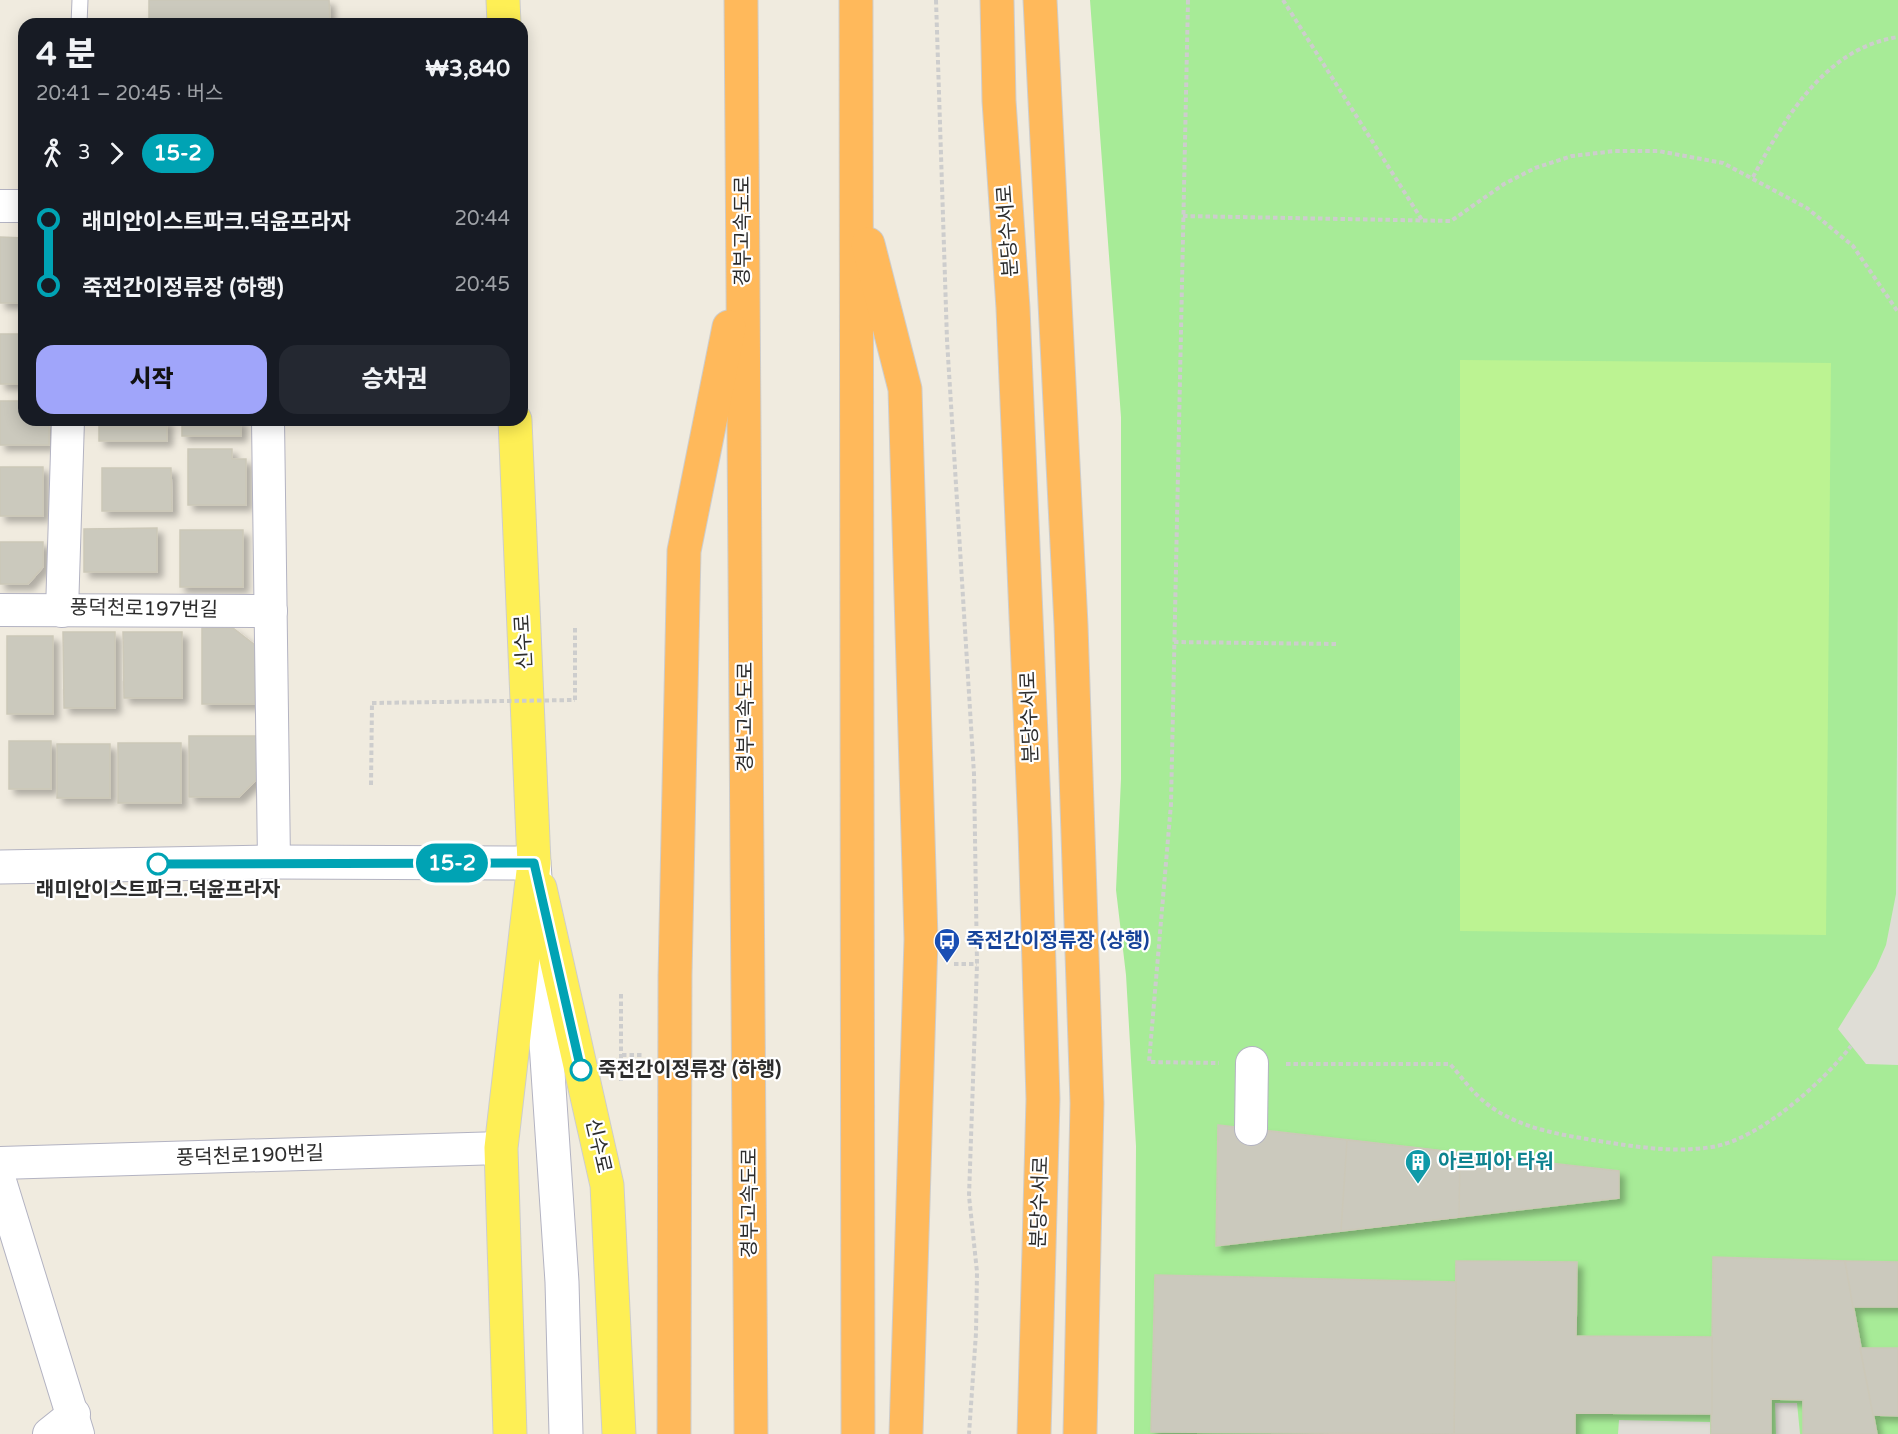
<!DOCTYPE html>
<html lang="ko">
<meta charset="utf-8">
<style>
:root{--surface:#171b24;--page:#242831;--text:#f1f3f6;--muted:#9ea1a6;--accent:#a0a5fa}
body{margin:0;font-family:"Varela Round","Noto Sans KR",sans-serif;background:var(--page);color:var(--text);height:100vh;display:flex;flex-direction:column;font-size:22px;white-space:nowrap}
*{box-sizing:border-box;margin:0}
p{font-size:20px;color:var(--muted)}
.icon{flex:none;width:33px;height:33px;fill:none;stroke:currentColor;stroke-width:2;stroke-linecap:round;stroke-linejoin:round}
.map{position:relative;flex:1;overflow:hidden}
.panel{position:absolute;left:18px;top:18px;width:510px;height:408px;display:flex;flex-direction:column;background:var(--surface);border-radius:18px;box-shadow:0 3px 15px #0003}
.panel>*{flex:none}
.badge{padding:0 12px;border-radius:20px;font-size:21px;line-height:39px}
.map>.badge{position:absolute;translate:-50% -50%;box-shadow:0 0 0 3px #fff}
.legs{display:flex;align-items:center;gap:9px;height:66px;padding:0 18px;font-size:20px}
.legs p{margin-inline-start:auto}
.summary{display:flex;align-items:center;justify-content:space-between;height:102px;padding:0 18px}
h1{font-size:33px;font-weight:800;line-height:45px}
.button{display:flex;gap:12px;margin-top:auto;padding:12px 18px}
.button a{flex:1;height:69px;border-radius:18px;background:var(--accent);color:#111;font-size:24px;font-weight:800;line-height:69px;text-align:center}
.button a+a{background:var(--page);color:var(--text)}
ul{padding:0 18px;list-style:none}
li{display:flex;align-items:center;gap:21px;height:66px;font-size:22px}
li i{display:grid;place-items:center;width:9px;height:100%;margin:0 8px;background:currentColor}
li i::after{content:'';width:15px;height:15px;margin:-8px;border:4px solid;border-radius:50%;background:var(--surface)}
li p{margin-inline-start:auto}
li:first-child i{background:linear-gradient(#0000 50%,currentColor 0)}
li:last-child i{background:linear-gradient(currentColor 50%,#0000 0)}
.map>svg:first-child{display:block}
.green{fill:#a7eb97}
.pitch{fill:#bcf392}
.plaza{fill:#dfddd6}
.building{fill:#cbc9bd;stroke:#ccc8b8;stroke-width:1.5;filter:url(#shadow)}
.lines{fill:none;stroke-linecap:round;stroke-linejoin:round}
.lane-casing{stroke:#b3b3c2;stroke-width:17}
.street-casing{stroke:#b3b3c2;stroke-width:34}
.secondary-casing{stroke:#b3b3c2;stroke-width:35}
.primary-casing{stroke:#cdcdcd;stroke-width:35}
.highway-casing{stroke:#cdcdcd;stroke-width:35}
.path{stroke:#cdcdcd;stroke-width:4;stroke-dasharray:4.5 3;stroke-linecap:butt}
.lane{stroke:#fff;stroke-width:15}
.street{stroke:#fff;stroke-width:32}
.secondary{stroke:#fff;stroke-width:33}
.primary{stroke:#feef55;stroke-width:33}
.highway{stroke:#ffb95b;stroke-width:33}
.path-bridge{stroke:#cdcdcd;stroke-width:4;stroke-dasharray:4.5 3;stroke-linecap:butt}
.line-1-casing{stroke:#fff;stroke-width:14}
.line-1{stroke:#00a3b4;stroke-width:9}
.stop-1-dot{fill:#fff;stroke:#00a3b4;stroke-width:3}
.labels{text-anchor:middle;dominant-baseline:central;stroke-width:4.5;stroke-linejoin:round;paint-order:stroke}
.street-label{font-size:20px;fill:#2d2d2d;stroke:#fff}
.stop-label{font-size:20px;font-weight:bold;fill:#2d2d2d;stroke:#fff}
.transit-label{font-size:20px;font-weight:bold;fill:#164399;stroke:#fff;text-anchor:start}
.culture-label{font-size:20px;font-weight:bold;fill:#0d838f;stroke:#fff;text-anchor:start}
</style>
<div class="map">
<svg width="1898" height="1434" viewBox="0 0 1898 1434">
<defs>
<filter id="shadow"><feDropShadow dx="5.5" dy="5.5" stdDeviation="3" flood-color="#0004"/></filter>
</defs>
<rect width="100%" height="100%" fill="#f0ebdf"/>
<path class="green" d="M 1090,0 L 1898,0 L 1898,1434 L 1134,1434 L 1136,1146 L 1126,975 L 1116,890 L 1121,779 L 1121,417 Z"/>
<path class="pitch" d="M 1460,360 L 1831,363 L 1826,935 L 1460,931 Z"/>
<g class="plaza">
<path d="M 1898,593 L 1898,1065 L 1866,1064 L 1838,1029 L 1876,968 L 1886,945 L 1896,894 Z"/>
<path d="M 1775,1403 L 1797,1403 L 1800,1434 L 1776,1434 Z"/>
<path d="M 1619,1420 L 1710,1422 L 1710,1434 L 1618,1434 Z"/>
</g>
<g class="building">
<path d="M 149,0 L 329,0 L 330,24 L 149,24 Z"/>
<path d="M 0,237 L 24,238 L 24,303 L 0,303 Z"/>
<rect x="0" y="334" width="24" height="50"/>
<path d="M 0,401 L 24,401 L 24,420 L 49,420 L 49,445 L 0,445 Z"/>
<rect x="99" y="420" width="68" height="21"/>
<rect x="182" y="420" width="59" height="16"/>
<path d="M 188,449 L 232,449 L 232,459 L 246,459 L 246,505 L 188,505 Z"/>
<rect x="0" y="467" width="43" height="49"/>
<path d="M 102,468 L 171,468 L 172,511 L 102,511 Z"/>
<path d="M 157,528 L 157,572 L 84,572 L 84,529 Z"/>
<rect x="180" y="530" width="63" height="57"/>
<path d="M 0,542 L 43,542 L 43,567 L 28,584 L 0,584 Z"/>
<path d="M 202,628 L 233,628 L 255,645 L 255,704 L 202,704 Z"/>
<path d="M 63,632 L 115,632 L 115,708 L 64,708 Z"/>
<path d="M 123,632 L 182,632 L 182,698 L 124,698 Z"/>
<rect x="7" y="636" width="46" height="78"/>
<path d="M 189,736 L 259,736 L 259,777 L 239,797 L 189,797 Z"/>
<rect x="9" y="741" width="42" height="48"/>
<rect x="118" y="743" width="63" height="60"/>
<rect x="57" y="744" width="53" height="54"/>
<path d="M 1218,1125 L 1619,1171 L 1619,1198 L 1216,1246 Z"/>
<path d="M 1347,1140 L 1460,1153 L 1459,1217 L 1341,1231 Z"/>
<path d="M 1713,1257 L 1845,1261 L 1877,1434 L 1803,1434 L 1803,1400 L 1771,1399 L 1771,1434 L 1711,1434 Z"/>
<path d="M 1456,1261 L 1577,1262 L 1576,1336 L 1712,1337 L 1712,1414 L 1575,1413 L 1575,1434 L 1454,1434 Z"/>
<path d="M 1845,1261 L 1898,1262 L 1898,1307 L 1853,1307 Z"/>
<path d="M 1155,1275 L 1456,1282 L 1454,1434 L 1151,1432 Z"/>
<path d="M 1860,1348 L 1898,1348 L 1898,1416 L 1873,1415 Z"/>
</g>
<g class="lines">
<g class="lane-casing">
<path id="lane" d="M 79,24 L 80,0"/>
</g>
<g class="street-casing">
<g id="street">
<path d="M 0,206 L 24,206"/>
<path d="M 268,420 L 274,862"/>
<path d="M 0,610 L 271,611"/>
<path d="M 62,611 L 68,420"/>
<path d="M 1251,1129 L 1252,1063"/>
<path d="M 0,1163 L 501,1148"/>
<path d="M 0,1181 L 78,1434"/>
<path d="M 49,1434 L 74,1414"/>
</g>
</g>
<g class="secondary-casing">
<path id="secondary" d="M 0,867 L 274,862 L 534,863 L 562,1282 L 566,1434"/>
</g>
<g class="primary-casing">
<g id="primary">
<path d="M 503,0 L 504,24"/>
<path d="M 540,888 L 607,1185 L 619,1434"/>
<path d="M 510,1434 L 501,1148 L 534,863 L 515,420"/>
</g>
</g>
<g class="highway-casing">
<g id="highway">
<path d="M 741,0 L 751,1434"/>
<path d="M 856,0 L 858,1434"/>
<path d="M 997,0 L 999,101 L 1013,308 L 1035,830 L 1043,1099 L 1034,1434"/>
<path d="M 1040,0 L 1071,625 L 1087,1103 L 1080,1434"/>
<path d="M 868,244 L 905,389 L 921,939 L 906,1434"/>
<path d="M 674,1434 L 675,976 L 684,551 L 729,327"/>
</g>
</g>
<g class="path">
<path d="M 936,0 L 947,340 L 974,774 L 977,964 L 969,1196 L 977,1272 L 976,1333 L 969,1434"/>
<path d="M 1188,0 L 1171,804 L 1149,1062 L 1219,1063"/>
<path d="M 1283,0 L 1422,220"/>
<path d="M 1753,177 C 1785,118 1825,48 1898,37"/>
<path d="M 1183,216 L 1451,221 L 1504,184 L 1535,168 L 1572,156 L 1615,151 L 1658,151 L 1723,163 L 1807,208 L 1853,246 L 1898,312"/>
<path d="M 575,628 L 575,700"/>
<path d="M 1174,642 L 1337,644"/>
<path d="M 371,785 L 372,703"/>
<path d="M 954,964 L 977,964"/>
<path d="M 622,1055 L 642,1055"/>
<path d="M 1286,1064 L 1450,1064 C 1460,1075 1469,1088 1480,1098 C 1513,1128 1557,1134 1599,1141 C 1637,1147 1673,1153 1712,1147 C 1760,1139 1822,1083 1851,1046"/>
<path d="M 621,1081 L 621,992"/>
</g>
<use href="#lane" class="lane"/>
<use href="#street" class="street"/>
<use href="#secondary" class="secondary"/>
<use href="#primary" class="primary"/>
<use href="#highway" class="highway"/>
<path class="path-bridge" d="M 372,703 L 575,700"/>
</g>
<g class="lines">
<g class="line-1-casing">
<path id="line-1" d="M 158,864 L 534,863 L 581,1070"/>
</g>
<use href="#line-1" class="line-1"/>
</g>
<defs>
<g id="bus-pin" transform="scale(1.35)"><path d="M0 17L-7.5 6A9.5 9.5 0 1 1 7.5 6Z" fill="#1a4fb4" stroke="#fff"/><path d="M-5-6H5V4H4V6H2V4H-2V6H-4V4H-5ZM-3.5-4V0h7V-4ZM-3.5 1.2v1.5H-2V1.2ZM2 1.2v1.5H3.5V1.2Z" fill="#fff"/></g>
<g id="building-pin" transform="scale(1.35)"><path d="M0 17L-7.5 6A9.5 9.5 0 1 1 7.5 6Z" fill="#0f9aa8" stroke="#fff"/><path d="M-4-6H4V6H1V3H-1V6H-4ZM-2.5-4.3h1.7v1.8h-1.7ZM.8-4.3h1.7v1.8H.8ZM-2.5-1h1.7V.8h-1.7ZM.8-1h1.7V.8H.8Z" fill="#fff"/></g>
</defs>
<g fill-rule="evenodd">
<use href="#bus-pin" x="947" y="941"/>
<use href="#building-pin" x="1418" y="1162"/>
</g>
<g class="stop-1-dot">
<circle cx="158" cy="864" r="10"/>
<circle cx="581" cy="1070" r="10"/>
</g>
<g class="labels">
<g class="street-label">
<text transform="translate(743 231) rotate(-90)">경부고속도로</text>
<text transform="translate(1008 231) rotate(-94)">분당수서로</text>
<text transform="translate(144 609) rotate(1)">풍덕천로197번길</text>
<text transform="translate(524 642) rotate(-93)">신수로</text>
<text transform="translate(746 717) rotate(-90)">경부고속도로</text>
<text transform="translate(1030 717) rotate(-92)">분당수서로</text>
<text transform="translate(598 1146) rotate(77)">신수로</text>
<text transform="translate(250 1156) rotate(-2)">풍덕천로190번길</text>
<text transform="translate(1040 1202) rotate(-88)">분당수서로</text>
<text transform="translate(750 1203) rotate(-90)">경부고속도로</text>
</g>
<g class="stop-label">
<text x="158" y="890">래미안이스트파크.덕윤프라자</text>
<text x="598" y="1070" text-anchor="start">죽전간이정류장 (하행)</text>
</g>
<g class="transit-label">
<text x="966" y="941">죽전간이정류장 (상행)</text>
</g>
<g class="culture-label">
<text x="1438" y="1162">아르피아 타워</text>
</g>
</g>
</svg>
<b class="badge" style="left:452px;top:863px;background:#00a3b4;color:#fff">15-2</b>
<section class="panel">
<div class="summary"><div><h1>4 분</h1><p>20:41 – 20:45 · 버스</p></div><b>₩3,840</b></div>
<div class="legs"><svg class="icon" aria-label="walk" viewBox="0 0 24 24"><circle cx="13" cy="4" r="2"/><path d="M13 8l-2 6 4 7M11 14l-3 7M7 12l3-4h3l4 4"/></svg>3<svg class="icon" aria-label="forward" viewBox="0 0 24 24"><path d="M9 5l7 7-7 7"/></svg><b class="badge" style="background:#00a3b4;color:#fff">15-2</b></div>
<ul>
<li><i style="color:#00a3b4"></i><b>래미안이스트파크.덕윤프라자</b><p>20:44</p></li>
<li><i style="color:#00a3b4"></i><b>죽전간이정류장 (하행)</b><p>20:45</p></li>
</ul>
<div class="button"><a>시작</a><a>승차권</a></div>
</section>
</div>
